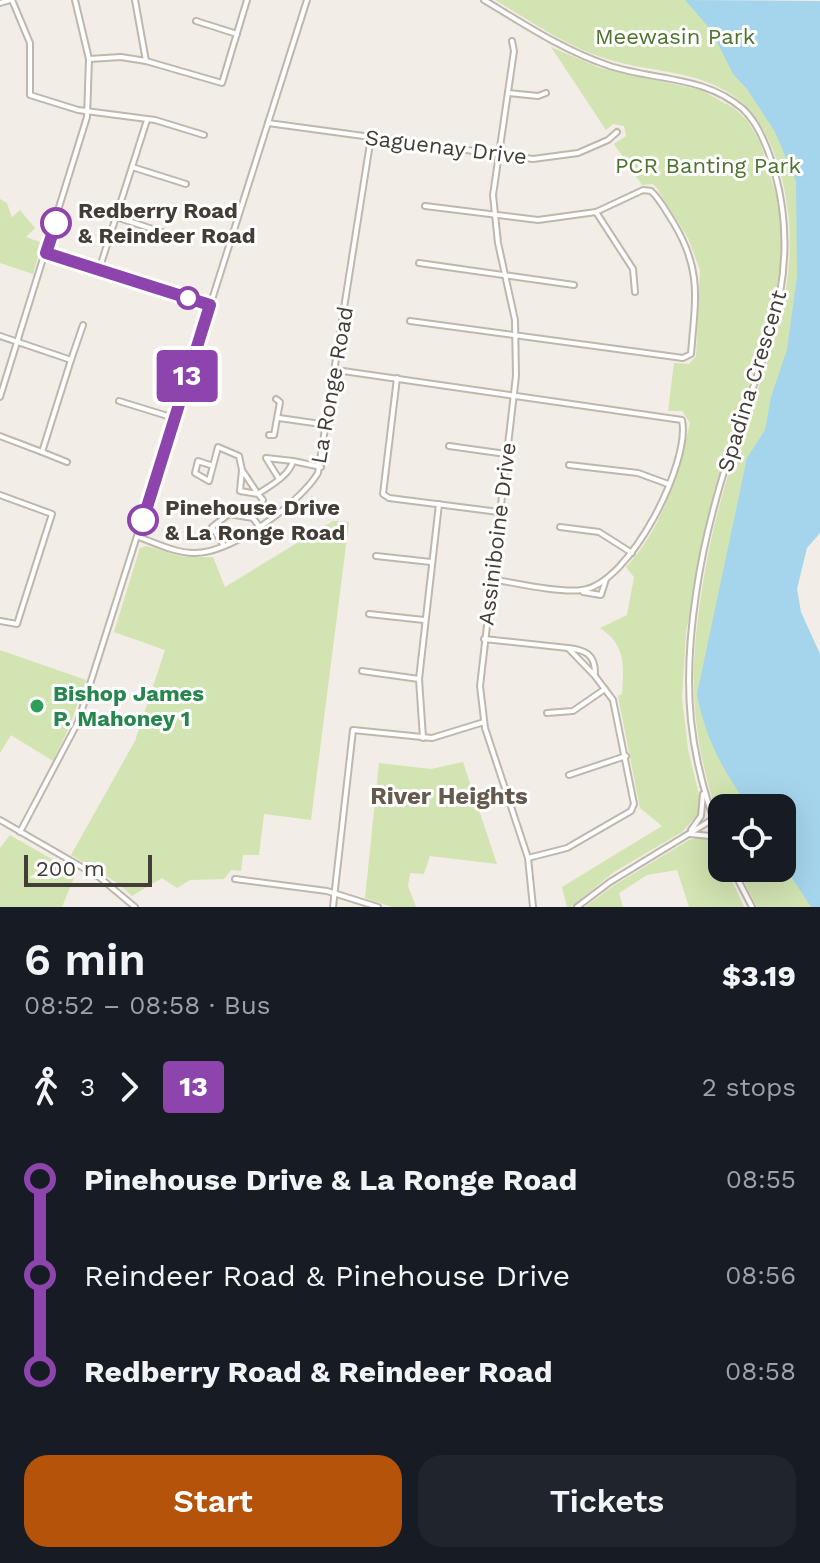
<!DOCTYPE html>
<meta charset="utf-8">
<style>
:root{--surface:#171b24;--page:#20242c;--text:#f1f3f6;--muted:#9ea1a6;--accent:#b45309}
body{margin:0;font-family:"Work Sans",sans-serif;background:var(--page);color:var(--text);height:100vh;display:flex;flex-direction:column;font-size:30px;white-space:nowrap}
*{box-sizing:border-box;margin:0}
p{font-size:26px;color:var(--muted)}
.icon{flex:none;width:44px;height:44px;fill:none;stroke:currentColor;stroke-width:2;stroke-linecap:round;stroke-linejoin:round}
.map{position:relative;height:907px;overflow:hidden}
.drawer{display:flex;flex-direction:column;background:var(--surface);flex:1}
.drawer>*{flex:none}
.badge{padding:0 16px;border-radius:6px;font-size:28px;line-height:52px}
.fabs{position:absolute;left:708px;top:794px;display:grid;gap:16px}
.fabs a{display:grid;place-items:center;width:88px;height:88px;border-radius:16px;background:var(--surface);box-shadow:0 8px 32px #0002;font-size:40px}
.scale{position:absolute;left:24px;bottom:20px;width:128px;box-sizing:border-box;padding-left:8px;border:4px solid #443d36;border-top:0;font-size:22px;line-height:28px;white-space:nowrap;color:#443d36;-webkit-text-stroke:6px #fff;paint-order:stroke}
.map>.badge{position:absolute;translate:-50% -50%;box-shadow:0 0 0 4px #fff}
.legs{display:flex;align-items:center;gap:12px;height:88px;padding:0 24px;font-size:26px}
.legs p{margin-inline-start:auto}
.headline{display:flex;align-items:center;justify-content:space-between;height:136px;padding:0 24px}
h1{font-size:44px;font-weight:600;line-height:60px}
.button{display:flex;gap:16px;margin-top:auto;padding:16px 24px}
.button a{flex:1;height:92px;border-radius:24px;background:var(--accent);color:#fff;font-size:32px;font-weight:600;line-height:92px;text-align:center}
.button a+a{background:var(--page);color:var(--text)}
ul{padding:0 24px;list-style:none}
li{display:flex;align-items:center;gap:28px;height:96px;font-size:30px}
li i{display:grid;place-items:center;width:12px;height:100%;margin:0 10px;background:currentColor}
li i::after{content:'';width:20px;height:20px;margin:-10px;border:6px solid;border-radius:50%;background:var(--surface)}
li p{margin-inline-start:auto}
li:first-child i{background:linear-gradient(#0000 50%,currentColor 0)}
li:last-child i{background:linear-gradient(currentColor 50%,#0000 0)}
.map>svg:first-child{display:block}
.green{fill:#d2e4b1}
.water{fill:#a5d5ec}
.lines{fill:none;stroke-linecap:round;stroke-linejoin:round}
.minor-casing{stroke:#c0b7ac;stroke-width:8}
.minor{stroke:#fff;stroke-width:4}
.line-1-casing{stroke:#fff;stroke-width:18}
.line-1{stroke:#8e44ad;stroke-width:12}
.stop-1-dot{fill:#fff;stroke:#8e44ad;stroke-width:4}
.leisure-dot{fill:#2e9e5b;stroke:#fff;stroke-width:3}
.labels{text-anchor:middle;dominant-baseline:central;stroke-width:6;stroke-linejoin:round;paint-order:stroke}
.park-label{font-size:22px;fill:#4d732c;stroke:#fff}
.street-label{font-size:22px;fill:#443d36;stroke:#fff}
.stop-label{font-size:22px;font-weight:bold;fill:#443d36;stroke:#fff;text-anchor:start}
.leisure-label{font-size:22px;font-weight:bold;fill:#27864d;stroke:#fff;text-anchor:start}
.neighbourhood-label{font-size:24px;font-weight:bold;fill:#665a4e;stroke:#fff}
</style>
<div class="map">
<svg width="820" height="907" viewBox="0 0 820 907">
<rect width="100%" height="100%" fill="#f2ede6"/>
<g class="green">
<path d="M 495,0 L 693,0 L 772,120 L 801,183 L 802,228 L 757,808 L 722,808 L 722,829 C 692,741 687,682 702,590 C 708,548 718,507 731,466 C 763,367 808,286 782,179 C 774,147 761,117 735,97 C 699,70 648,72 607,59 C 567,47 531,21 495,0 Z"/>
<path d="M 551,47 L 600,68 L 701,90 L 734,108 L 747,120 L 760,142 L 778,201 L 782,231 L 781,260 L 772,316 L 714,490 L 686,632 L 682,698 L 688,749 L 699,795 L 699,813 L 682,832 L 614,872 L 571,907 L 567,907 L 562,887 L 662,826 L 640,808 L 618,696 L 622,694 C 624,666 626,645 600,628 L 627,615 L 634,577 L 626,567 C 663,528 678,474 690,423 L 682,411 L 668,411 L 674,363 L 689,364 L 696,356 L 700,270 L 688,238 L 656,187 L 653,184 L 642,185 L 614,144 L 626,136 L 624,126 L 613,124 L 606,130 Z"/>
<path d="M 0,199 L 7,203 L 14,224 L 11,218 L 20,210 L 35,228 L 26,237 L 42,243 L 33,274 L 0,263 Z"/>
<path d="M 333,521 L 349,522 L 311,820 L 264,814 L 259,855 L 243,855 L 241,871 L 231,870 L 224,879 L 190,880 L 177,888 L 162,878 L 132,896 L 119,884 L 71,855 L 135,741 L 165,650 L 114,632 L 140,548 L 146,546 L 184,557 L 213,557 L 225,587 Z"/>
<path d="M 0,650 L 86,680 L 70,725 L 53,761 L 11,735 L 0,753 Z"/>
<path d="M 463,762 L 497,864 L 430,856 L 424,874 L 410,873 L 408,886 L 416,907 L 392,907 L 365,898 L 379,763 L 431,769 Z"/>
<path d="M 10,835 L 76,873 L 62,907 L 0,907 L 0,848 Z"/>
<path d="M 701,837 C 716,840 722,853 722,868 L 726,868 L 744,907 L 689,907 L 677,870 L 647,875 L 619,893 L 623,907 L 585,907 L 613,886 L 689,840 Z"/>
<path d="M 782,853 L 817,907 L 757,907 L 737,868 L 782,868 Z"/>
</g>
<path class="water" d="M 685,0 L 820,1 L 820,533 L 807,548 L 797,589 L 801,612 L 820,654 L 820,907 L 811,907 L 782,863 L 782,808 L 750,808 C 724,773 705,738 697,694 L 747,458 L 765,430 L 771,397 L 787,350 L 797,276 L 796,181 L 775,132 L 747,89 L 733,74 L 711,30 Z"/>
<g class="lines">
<g class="minor-casing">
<g id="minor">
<path d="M 12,0 L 30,43 L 30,95 L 78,110 L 155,120 L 204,135"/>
<path d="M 135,0 L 146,61"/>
<path d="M 484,0 C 524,24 563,50 607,65 C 653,81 704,75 743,109 C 760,125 769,151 775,173 C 805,282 758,364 726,465 C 713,507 702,551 696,594 C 682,688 688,754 722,843"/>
<path d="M 0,3 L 10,0"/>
<path d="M 196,21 L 237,34"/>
<path d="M 512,41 L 514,51 L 493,195 L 498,243 L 515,320 L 516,376 L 480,686 L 485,728 L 528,858 L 533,907"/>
<path d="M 89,59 L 121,57 L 146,61 L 222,83 L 247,0"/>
<path d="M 508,93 L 538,96 L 546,93"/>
<path d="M 268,123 L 533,159 L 578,153 L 608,140 L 617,132"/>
<path d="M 132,167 L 186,184"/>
<path d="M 596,212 L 633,269 L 635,292"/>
<path d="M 116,217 L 171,235"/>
<path d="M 46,253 L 210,305"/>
<path d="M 419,263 L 574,285"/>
<path d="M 99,270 L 147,120"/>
<path d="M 410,321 L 683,358 L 691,354 C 695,300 703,271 673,222 C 666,211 660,199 651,191 L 643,190 L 596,212 L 538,220 L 425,206"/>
<path d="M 0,336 L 71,360 L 42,452 L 0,436"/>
<path d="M 71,360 L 83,325"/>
<path d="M 336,370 L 682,420 C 691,462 630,584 582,590 C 558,593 516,583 491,579"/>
<path d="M 397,378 L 383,494 L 389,498 L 499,512"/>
<path d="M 0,397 L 87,117 L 89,59 L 75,0"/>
<path d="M 119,401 L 174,418"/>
<path d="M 279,418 L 328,425"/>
<path d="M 269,435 L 274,435 L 280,402 L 276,399"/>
<path d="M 449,446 L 506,454"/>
<path d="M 42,452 L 67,462"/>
<path d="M 293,461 L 321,467"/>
<path d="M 569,465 L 638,473 L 668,484"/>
<path d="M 213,466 L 198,461 L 195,473 L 209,481 L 218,447 L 239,456 L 242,470"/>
<path d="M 0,495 L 52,514 L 17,624 L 0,621"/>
<path d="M 253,518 L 263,500 L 258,494 L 240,491 L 242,470 L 258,494 C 271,485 289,476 293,461 L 266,458 L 279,479"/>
<path d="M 560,527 L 599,532 L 632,553"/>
<path d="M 139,537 C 155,543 176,553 194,553 C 231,554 300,503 318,473 L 371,137"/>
<path d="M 224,546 L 212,527 L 229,514 L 253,518 L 258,525"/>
<path d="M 376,556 L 431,562"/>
<path d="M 583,592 L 601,595 L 606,579"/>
<path d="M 369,614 L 424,620"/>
<path d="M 484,639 L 568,648 L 595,676 L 613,700 L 634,804 L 631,811 L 567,848 L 528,858"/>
<path d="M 568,648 C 585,650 595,654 595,673"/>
<path d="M 362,671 L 419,679"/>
<path d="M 547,713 L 573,711 L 605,689"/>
<path d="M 423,738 L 419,679 L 439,504"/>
<path d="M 569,775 L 626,756"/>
<path d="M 0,820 L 99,877 L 135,907"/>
<path d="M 691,830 L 701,816 L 703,794"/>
<path d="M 20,832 L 78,722 L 307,0"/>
<path d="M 690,834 L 710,836 L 722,848"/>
<path d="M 732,868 L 752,907"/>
<path d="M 235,879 L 327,891 L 378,907"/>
<path d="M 333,907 L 353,730 L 432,738 L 484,722"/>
<path d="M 577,907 L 610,882 L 713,819"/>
</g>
</g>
<use href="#minor" class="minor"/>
</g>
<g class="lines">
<g class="line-1-casing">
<path id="line-1" d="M 56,223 L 46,253 L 210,305 L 143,520"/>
</g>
<use href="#line-1" class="line-1"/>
</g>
<g class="stop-1-dot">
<circle cx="56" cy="223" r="14"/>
<circle cx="188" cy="298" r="10"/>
<circle cx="143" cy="520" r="14"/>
</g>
<circle class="leisure-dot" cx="37" cy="706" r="8"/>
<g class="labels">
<g class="park-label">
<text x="675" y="36">Meewasin Park</text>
<text x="708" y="165">PCR Banting Park</text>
</g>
<g class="street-label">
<text transform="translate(446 147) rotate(7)">Saguenay Drive</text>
<text transform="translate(752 381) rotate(-73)">Spadina Crescent</text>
<text transform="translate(332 385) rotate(-80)">La Ronge Road</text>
<text transform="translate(497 534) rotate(-83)">Assiniboine Drive</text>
</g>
<g class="stop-label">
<text x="78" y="210">Redberry Road<tspan x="78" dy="25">&amp; Reindeer Road</tspan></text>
<text x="165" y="507">Pinehouse Drive<tspan x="165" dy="25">&amp; La Ronge Road</tspan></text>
</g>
<g class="leisure-label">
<text x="53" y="693">Bishop James<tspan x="53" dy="25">P. Mahoney 1</tspan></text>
</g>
<g class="neighbourhood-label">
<text x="449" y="796">River Heights</text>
</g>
</g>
</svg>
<div class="fabs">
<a><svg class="icon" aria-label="locate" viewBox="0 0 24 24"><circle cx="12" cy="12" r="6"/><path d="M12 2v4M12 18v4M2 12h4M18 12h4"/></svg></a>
</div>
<div class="scale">200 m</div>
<b class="badge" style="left:187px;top:376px;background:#8e44ad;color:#fff">13</b>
</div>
<section class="drawer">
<div class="headline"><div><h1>6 min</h1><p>08:52 – 08:58 · Bus</p></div><b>$3.19</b></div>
<div class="legs"><svg class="icon" aria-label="walk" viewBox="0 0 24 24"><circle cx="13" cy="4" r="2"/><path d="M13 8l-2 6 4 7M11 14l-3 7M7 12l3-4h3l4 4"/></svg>3<svg class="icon" aria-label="forward" viewBox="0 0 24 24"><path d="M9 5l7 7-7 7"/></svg><b class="badge" style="background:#8e44ad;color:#fff">13</b><p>2 stops</p></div>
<ul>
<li><i style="color:#8e44ad"></i><b>Pinehouse Drive &amp; La Ronge Road</b><p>08:55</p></li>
<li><i style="color:#8e44ad"></i><span>Reindeer Road &amp; Pinehouse Drive</span><p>08:56</p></li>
<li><i style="color:#8e44ad"></i><b>Redberry Road &amp; Reindeer Road</b><p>08:58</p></li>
</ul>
<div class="button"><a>Start</a><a>Tickets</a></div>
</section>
